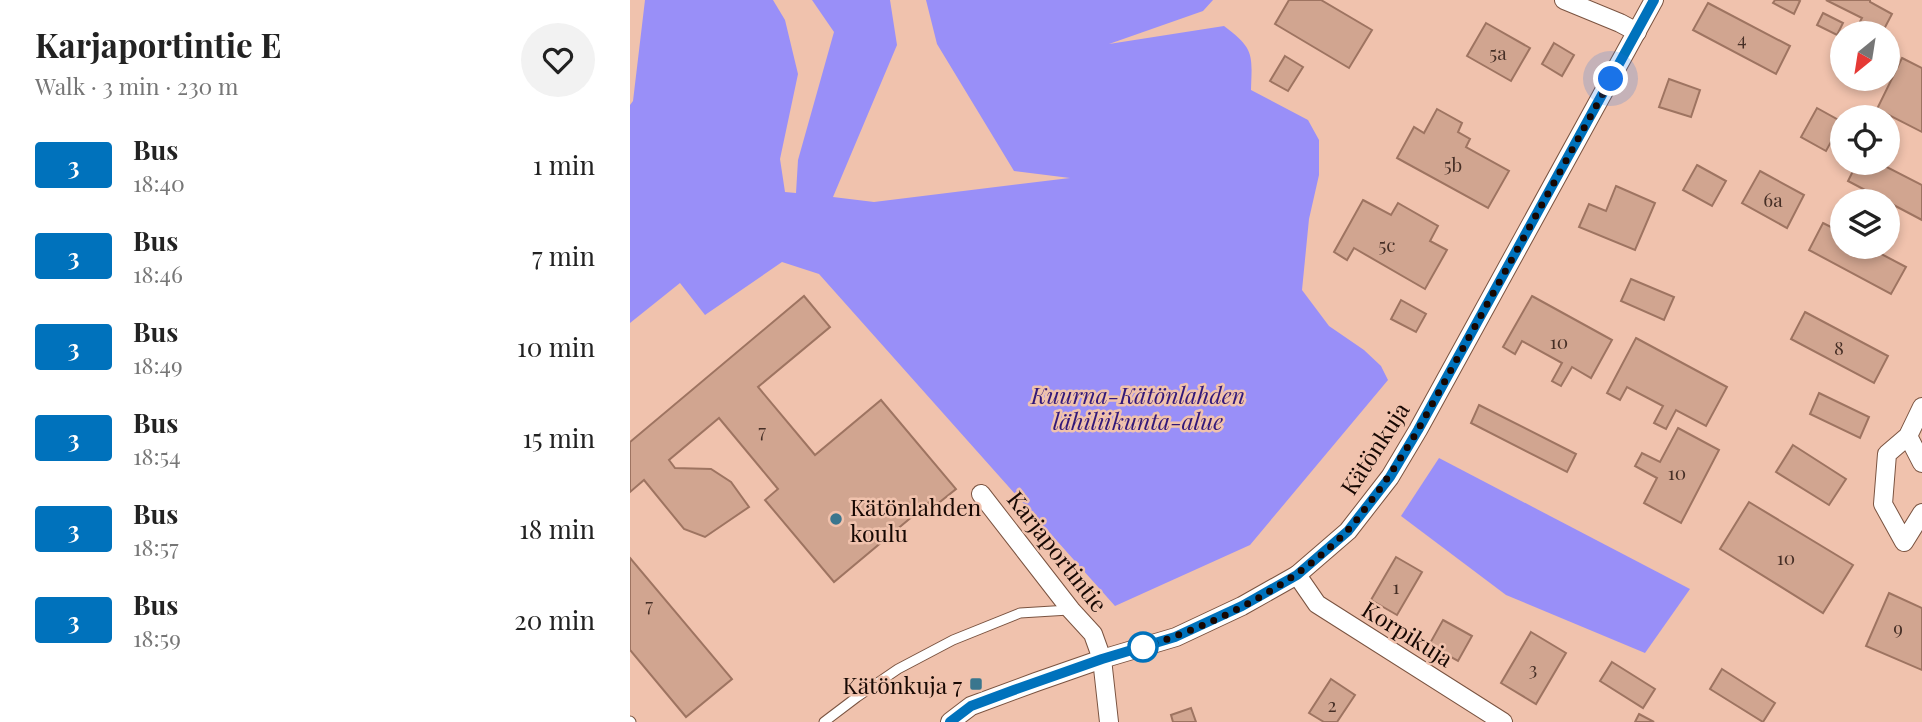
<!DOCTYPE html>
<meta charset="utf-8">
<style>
:root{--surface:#fff;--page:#f2f2f2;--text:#222;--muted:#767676}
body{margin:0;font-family:"Playfair Display",serif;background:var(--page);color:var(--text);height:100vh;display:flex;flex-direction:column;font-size:26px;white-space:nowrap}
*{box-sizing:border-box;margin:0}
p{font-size:23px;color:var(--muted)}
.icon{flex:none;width:38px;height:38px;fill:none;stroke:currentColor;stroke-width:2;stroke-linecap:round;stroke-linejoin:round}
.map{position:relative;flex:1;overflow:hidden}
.details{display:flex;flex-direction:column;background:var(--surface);width:630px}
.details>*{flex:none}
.badge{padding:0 14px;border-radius:5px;font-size:24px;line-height:46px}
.needle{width:46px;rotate:210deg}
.controls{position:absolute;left:1200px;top:21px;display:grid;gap:14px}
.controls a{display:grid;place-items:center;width:70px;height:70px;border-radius:50%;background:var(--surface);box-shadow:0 4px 10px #0003;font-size:35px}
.you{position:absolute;width:35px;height:35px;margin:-18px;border:5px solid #fff;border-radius:50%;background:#1a73e8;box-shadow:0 0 0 10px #1a73e833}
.map>.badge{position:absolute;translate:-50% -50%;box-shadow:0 0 0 4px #fff}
.round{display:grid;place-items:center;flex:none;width:74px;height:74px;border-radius:37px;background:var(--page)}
.summary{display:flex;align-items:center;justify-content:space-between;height:119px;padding:0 35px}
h1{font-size:33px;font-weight:700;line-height:52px}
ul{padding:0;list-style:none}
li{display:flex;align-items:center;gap:21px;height:91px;padding:0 35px}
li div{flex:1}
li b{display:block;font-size:26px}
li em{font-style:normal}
li .badge{min-width:77px;font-weight:700;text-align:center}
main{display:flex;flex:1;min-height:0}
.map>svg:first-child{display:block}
.green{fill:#998ff8}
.building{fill:#d1a590;stroke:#9e7461;stroke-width:2}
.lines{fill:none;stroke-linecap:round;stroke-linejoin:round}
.service-casing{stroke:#7a5340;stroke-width:11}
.minor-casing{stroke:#7a5340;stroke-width:20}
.service{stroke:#fff;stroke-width:9}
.minor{stroke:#fff;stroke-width:18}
.line-casing{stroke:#fff;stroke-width:16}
.line{stroke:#0072bc;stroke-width:10}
.walk{stroke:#170803;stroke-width:7;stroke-dasharray:0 12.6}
.poi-dot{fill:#3a768e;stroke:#f0c2ad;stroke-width:2.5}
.stop-dot{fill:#fff;stroke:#0072bc;stroke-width:3.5}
.labels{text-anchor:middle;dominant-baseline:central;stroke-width:5;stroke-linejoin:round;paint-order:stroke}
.number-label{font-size:19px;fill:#462f26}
.park-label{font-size:23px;font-style:italic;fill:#321879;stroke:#f0c2ad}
.street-label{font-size:23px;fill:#170803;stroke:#f0c2ad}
.poi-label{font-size:23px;fill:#170803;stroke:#f0c2ad;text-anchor:start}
</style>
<main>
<section class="details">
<div class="summary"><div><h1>Karjaportintie E</h1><p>Walk · 3 min · 230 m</p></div><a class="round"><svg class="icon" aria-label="heart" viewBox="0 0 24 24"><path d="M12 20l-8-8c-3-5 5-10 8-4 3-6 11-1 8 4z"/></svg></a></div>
<ul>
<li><span class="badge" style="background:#0072bc;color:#fff">3</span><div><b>Bus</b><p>18:40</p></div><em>1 min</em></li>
<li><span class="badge" style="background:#0072bc;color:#fff">3</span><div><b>Bus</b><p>18:46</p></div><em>7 min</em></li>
<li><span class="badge" style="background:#0072bc;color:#fff">3</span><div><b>Bus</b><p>18:49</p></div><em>10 min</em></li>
<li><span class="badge" style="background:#0072bc;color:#fff">3</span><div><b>Bus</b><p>18:54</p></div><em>15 min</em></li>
<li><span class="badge" style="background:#0072bc;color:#fff">3</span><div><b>Bus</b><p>18:57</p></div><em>18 min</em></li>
<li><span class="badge" style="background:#0072bc;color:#fff">3</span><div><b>Bus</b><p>18:59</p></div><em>20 min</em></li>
</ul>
</section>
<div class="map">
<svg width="1292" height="722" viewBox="0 0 1292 722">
<rect width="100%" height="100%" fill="#f0c2ad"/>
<g class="green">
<path d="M 15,0 L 143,0 L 155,20 L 168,74 L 150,159 L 155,192 L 166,193 L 168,160 L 204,32 L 182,0 L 260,0 L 267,45 L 203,197 L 244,202 L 440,178 L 384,171 L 307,44 L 296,0 L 583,0 L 573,11 L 479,44 L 594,26 C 625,49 622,55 621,90 L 678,120 L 689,140 L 689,175 L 679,219 L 672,290 L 699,326 L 734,350 L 751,366 L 758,380 L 620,545 L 485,606 L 189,274 L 152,262 L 75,315 L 50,283 L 0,323 L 0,105 L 3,101 Z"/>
<path d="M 809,458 L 1060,589 L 1015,653 L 876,595 L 771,516 Z"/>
</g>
<g class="building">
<path d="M 659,0 L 691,0 L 742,30 L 719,68 L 645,24 Z"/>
<path d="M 1145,0 L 1168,0 L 1170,1 L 1164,14 L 1143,3 Z"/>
<path d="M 1196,0 L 1240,0 L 1240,2 L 1262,14 L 1252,33 L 1235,33 L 1226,29 L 1232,18 Z"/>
<path d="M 1078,3 L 1160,46 L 1146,74 L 1063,30 Z"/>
<path d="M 1193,13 L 1213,23 L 1207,35 L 1187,25 Z"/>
<path d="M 856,23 L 900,48 L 881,81 L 837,56 Z"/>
<path d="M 924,43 L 944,55 L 932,76 L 912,64 Z"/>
<path d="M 655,56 L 673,67 L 658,91 L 640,81 Z"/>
<path d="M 1272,58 L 1292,68 L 1292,132 L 1247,109 Z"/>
<path d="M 1039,79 L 1070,90 L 1061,117 L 1029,107 Z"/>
<path d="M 1187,108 L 1212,122 L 1196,151 L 1171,137 Z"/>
<path d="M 807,109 L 832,123 L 828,132 L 840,139 L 836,147 L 879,171 L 858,208 L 767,158 L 784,127 L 794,133 Z"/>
<path d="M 1227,163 L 1249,163 L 1292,185 L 1292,220 L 1218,181 Z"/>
<path d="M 1067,165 L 1096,181 L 1082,206 L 1053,190 Z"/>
<path d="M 1130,171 L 1174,195 L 1157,228 L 1112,203 Z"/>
<path d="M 986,186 L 1025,203 L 1005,250 L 949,227 L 959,204 L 976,211 Z"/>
<path d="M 733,200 L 761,215 L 768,203 L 808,226 L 800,241 L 817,250 L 795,289 L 724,248 L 717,260 L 704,252 Z"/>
<path d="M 1193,223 L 1213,233 L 1213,247 L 1238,247 L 1276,267 L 1261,294 L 1179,250 Z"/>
<path d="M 1001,279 L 1044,297 L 1034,320 L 991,301 Z"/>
<path d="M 174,296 L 200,327 L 128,387 L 185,455 L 251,400 L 326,489 L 306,505 L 302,500 L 204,582 L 135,500 L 148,489 L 89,418 L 39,460 L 45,468 L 81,469 L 101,482 L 119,507 L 75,537 L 54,529 L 14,480 L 0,492 L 0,442 Z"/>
<path d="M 902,296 L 982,340 L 961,378 L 942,367 L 931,386 L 922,381 L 932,363 L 892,341 L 885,354 L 873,347 Z"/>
<path d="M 771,300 L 796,314 L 786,332 L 761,319 Z"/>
<path d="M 1175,312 L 1258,356 L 1244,383 L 1161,339 Z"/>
<path d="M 1006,338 L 1097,387 L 1076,426 L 1046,410 L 1036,429 L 1024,423 L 1033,406 L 997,387 L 990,400 L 977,393 Z"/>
<path d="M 1189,393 L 1239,417 L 1230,438 L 1180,414 Z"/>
<path d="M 849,405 L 946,454 L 937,472 L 841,423 Z"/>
<path d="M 1048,428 L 1089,450 L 1051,523 L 1014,503 L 1027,478 L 1005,466 L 1012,453 L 1030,462 Z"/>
<path d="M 1163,445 L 1216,479 L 1199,505 L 1146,472 Z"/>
<path d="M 1119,502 L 1223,565 L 1193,613 L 1090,549 Z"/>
<path d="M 766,557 L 792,572 L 767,615 L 741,600 Z"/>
<path d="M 0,558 L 102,679 L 56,717 L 0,650 Z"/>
<path d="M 1259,593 L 1292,608 L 1292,670 L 1236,646 Z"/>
<path d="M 813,620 L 842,636 L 828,661 L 799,645 Z"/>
<path d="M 901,632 L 936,653 L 906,704 L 871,683 Z"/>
<path d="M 982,662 L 1025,689 L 1013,708 L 970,681 Z"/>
<path d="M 1092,669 L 1145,703 L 1133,722 L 1080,689 Z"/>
<path d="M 701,679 L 725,695 L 707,722 L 694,722 L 679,713 Z"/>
<path d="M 561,708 L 566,722 L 543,722 L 541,715 Z"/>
<path d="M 1009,714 L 1024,722 L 1005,722 Z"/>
</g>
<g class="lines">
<g class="service-casing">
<g id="service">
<path d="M 0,721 L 1,722"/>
<path d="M 194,722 L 227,697 L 268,669 L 323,640 L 390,613 L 439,610"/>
</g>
</g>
<g class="minor-casing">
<g id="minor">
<path d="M 934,0 L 990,23 L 1007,32"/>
<path d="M 1292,407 L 1278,436 L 1257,454 L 1253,504 L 1274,542 L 1292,513"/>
<path d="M 1278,436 L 1292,463"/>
<path d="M 351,494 L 441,610 L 463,634 L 472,659 L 479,722"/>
<path d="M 667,575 L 687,604 L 873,722"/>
<path d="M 320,722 L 341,706 L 406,682 L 472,659 L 546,637 L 612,606 L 667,575 L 718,531 L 760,477 L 788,430 L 1024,0"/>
</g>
</g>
<use href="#service" class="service"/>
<use href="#minor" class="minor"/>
</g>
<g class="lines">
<g class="line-casing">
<path id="line" d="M 320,722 L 341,706 L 384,690 L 472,659 L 545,637 L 612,606 L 667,575 L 718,531 L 760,477 L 788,430 L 1024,0"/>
</g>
<use href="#line" class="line"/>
<path class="walk" d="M 513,647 C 585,625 664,586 717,531 C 724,524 731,514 737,506 C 756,482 772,456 788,430 L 981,79"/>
</g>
<g class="poi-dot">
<circle cx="206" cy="519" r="7"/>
<rect x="339" y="677" width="14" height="14" rx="3.5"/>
</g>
<circle class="stop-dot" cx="513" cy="647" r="14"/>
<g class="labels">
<g class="number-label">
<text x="1112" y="38">4</text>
<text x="868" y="52">5a</text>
<text x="823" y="164">5b</text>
<text x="1143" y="199">6a</text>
<text x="757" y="244">5c</text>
<text x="929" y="341">10</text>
<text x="1209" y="347">8</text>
<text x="132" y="430">7</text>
<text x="1047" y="472">10</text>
<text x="1156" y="557">10</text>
<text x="766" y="586">1</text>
<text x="19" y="604">7</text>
<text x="1268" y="627">9</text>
<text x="903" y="668">3</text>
<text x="702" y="704">2</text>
</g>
<g class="park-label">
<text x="508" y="394">Kuurna-Kätönlahden<tspan x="508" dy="26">lähiliikunta-alue</tspan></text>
</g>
<g class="street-label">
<text transform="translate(744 448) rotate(-57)">Kätönkuja</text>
<text transform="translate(428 551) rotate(52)">Karjaportintie</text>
<text transform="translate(778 633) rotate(32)">Korpikuja</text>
</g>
<g class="poi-label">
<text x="220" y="506">Kätönlahden<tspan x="220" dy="26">koulu</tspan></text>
<text x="332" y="684" text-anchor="end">Kätönkuja 7</text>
</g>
</g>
</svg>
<div class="controls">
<a><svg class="needle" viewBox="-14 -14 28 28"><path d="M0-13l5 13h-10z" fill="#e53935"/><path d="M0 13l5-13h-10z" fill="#767676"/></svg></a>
<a><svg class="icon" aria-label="locate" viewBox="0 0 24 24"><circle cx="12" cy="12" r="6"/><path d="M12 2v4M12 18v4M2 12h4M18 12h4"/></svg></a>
<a><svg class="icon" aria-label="layers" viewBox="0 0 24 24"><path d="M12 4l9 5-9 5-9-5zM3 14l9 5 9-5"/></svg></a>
</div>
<div class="you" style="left:981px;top:79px"></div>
</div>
</main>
